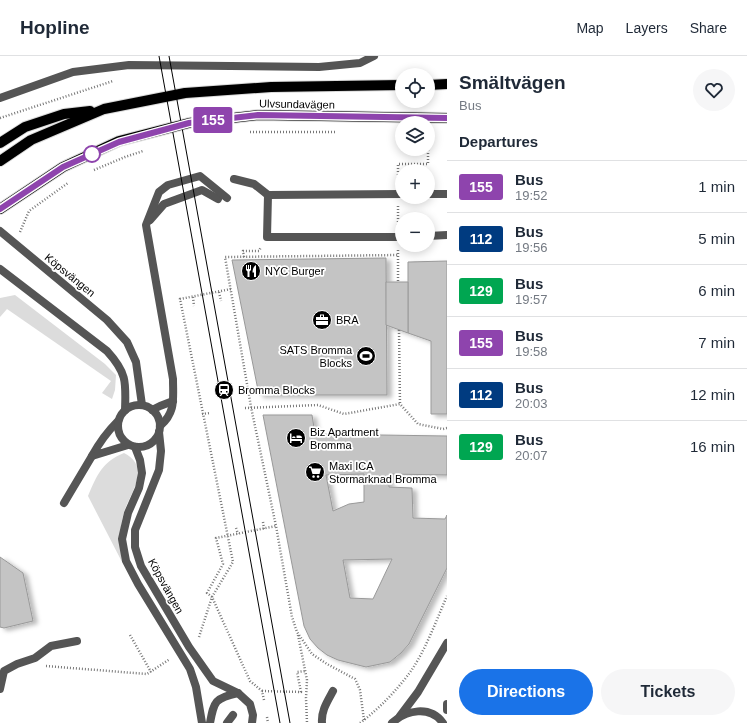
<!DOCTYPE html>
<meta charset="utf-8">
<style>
:root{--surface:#fff;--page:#f6f6f7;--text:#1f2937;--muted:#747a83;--line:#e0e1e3;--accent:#1a73e8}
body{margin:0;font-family:Arial,sans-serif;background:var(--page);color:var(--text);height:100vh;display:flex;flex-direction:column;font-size:15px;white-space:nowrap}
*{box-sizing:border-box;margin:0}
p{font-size:13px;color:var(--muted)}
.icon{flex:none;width:22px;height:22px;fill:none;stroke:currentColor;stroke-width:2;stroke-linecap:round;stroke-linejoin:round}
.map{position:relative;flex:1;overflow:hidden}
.side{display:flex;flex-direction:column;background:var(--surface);width:300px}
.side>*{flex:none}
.badge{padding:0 8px;border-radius:3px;font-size:14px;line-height:26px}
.fabs{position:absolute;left:395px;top:12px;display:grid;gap:8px}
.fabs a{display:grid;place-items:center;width:40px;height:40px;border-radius:50%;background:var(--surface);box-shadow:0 2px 10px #0003;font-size:20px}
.map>.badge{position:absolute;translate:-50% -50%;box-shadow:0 0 0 2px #fff}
h2{padding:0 12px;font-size:15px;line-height:36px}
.round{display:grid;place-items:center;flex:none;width:42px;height:42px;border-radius:21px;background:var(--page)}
.overview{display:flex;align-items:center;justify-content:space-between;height:68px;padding:0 12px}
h1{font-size:19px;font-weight:600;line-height:30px}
.primary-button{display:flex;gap:8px;margin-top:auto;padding:8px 12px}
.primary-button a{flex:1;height:46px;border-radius:24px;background:var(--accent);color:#fff;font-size:16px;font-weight:600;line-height:46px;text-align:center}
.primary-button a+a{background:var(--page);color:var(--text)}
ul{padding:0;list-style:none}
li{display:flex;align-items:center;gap:12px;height:52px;padding:0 12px;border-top:1px solid var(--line)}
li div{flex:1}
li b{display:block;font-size:15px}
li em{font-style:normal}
li .badge{min-width:44px;font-weight:700;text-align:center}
header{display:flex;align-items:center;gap:24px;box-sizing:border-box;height:56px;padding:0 20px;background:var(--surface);border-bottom:1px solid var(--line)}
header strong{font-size:19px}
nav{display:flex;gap:22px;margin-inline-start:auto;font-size:14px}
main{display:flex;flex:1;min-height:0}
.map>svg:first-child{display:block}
.green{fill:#dcdcdc}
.building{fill:#c4c4c4;stroke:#999;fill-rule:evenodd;filter:url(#shadow)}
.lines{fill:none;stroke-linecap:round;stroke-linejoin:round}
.primary-casing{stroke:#dbdbdb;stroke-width:12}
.path{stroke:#777;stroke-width:2.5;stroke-dasharray:1 2;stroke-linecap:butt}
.service{stroke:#555;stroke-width:8}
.minor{stroke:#555;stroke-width:8}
.tertiary{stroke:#555;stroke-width:8}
.primary{stroke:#000;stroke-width:10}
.tram{stroke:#000;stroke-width:1}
.line-casing{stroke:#fff;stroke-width:9}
.line{stroke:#8e44ad;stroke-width:6}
.stop-dot{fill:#fff;stroke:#8e44ad;stroke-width:2}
.labels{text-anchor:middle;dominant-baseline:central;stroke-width:3.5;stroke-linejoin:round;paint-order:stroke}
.street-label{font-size:11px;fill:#000;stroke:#fff}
.poi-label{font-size:11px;fill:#000;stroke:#fff;text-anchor:start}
</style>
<header>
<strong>Hopline</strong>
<nav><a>Map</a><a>Layers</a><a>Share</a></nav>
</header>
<main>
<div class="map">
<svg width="447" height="667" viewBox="0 0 447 667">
<defs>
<filter id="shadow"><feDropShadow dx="4.5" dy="2.5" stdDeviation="2" flood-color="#0004"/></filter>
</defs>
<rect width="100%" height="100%" fill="#fff"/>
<g class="green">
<path d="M 15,239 L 105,308 L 116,319 L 115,334 L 112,343 L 102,337 L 111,325 L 7,253 L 0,261 L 0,242 Z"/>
<path d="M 124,397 C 152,411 130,437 124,456 C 119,473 120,489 122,506 L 88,440 C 97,419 102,406 124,397 Z"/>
</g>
<g class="building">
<path d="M 386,202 L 387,339 L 259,339 L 232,204 Z"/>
<path d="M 447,205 L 447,358 L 431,358 L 431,285 L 408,277 L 408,206 Z"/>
<path d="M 386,226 L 408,226 L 408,277 L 386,269 Z"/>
<path d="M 263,359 L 312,359 L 315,378 L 447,380 L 447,419 L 389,418 L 389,431 L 412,432 L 413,462 L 445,463 L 447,459 L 447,512 L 409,588 L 401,597 L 390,606 L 366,611 L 338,604 L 327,599 L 318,592 L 310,583 L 304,570 ZM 364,418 L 364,446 L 349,448 L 333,455 L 326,419 ZM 392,503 L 373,543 L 350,542 L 343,504 Z"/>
<path d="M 0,501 L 23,517 L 33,565 L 4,572 L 0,571 Z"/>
</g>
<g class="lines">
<g class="primary-casing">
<g id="primary">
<path d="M 428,29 L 447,28"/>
<path d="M 0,87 L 25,71 L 64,58 L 90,55"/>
<path d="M 0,105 L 31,84 L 104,53 L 185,37 L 271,31 L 402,29"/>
<path d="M 0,153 L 63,111 L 119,85 L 189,67 L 258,59 L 447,62"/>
</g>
</g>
<g class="path">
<path d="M 0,62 L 113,25"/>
<path d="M 250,76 L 337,76"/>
<path d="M 94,114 L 125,101 L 143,95"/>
<path d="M 398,125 L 398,108 L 428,108 L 428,93"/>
<path d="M 398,169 L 398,150"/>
<path d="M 20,176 L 29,155 L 68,127"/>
<path d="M 398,194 L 398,226"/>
<path d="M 244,201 L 243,195 L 259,195 L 261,191"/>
<path d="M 219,236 L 221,245"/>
<path d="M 193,241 L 194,250"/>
<path d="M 399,274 L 400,348"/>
<path d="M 245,352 L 318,349 L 344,358 L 400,348 L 418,368 L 443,373 L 447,372"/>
<path d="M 202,358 L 210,357"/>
<path d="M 263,466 L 264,473"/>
<path d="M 236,472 L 238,478"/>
<path d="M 130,579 L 151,616"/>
<path d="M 298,579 L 307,624 L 306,642 L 307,667"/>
<path d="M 199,581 L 212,541 L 233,506 L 180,243 L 231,233"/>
<path d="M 46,610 L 147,618 L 170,603"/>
<path d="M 262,635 L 301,636 L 297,616 L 306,615"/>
<path d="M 264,644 L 262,635 L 250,625 L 212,541 L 207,537 L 223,508 L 216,482 L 276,470"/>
<path d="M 267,661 L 268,667"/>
<path d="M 364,664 L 360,634 L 355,623 L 327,608 L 312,598 L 297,576 L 292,561 L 276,470 L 251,351 L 225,201 L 398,199"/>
<path d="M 360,667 C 379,653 397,634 411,615 C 426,593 436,565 447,540"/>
</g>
<g class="service">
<path d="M 234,123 L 254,128 L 268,139"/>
<path d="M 402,138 L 268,139 L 267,181 L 402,181"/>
<path d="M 428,138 L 447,138"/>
<path d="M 150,164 L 164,148 L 202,134 L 218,143"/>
<path d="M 428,180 L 447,179"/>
<path d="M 152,354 L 160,350 L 173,345"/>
<path d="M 118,365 C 107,376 99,387 92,400 L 128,389"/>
<path d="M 160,370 C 176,356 173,343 173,323 L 146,169 L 159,136 L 168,129 L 200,120 L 227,142"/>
<path d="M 64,447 L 92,400"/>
<path d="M 0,633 L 4,615 L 17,608 L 35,602 L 51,590 L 77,585"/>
<path d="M 210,667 C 214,645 215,642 238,637"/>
<path d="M 227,667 L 233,659"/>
<path d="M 322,667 C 321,655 327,646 333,635"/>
</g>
<g class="minor">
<path d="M 0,42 L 73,16 L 129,9 L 319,11 L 360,7 L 374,0"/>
<path d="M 0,175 L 107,264 L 127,286 L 136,306 L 142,349"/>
<path d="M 0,213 L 107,295 C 127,317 126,326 125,354"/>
<circle cx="139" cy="370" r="21"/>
<path d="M 159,376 L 161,395 L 159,414 L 135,474 L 135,491 L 141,510 L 189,591 L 213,625 L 238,637 L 250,648 L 253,659 L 252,667"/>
<path d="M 135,391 L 140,404 L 142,417 L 139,432 L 128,457 L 122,483 L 126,505 L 138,528 L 190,613 L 196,631 L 202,667"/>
</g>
<g class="tertiary">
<path d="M 447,648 L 447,654"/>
<path d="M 400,660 L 418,636 L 447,587"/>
<path d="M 392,667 C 406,654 430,649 443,667"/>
</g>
<use href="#primary" class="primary"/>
<g class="tram">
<path d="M 159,0 L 280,667"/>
<path d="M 169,0 L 290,667"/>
</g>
</g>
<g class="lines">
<g class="line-casing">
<path id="line" d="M 0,153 L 63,111 L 119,86 L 189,67 L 258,59 L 447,62"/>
</g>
<use href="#line" class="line"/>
</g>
<defs>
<g id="restaurant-disc" transform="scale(1)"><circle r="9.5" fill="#000" stroke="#fff"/><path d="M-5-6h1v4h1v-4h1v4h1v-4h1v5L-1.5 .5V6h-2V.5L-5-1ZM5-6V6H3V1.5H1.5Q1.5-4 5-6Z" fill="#fff"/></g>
<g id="office-disc" transform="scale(1)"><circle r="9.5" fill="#000" stroke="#fff"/><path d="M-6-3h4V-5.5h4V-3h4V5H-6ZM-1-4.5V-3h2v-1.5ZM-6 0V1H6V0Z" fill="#fff"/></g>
<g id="stadium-disc" transform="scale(1)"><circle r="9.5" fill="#000" stroke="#fff"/><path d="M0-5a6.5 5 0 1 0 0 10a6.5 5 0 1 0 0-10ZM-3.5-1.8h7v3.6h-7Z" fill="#fff"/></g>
<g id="station-disc" transform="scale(1)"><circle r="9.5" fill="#000" stroke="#fff"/><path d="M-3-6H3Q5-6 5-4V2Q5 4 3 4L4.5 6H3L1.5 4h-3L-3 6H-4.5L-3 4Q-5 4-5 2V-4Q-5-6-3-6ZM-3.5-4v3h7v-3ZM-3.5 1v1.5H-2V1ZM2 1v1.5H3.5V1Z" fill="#fff"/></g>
<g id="hotel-disc" transform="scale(1)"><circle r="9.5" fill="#000" stroke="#fff"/><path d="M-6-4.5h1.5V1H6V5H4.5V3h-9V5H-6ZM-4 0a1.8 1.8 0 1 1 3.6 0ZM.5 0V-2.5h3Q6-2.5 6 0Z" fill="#fff"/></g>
<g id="supermarket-disc" transform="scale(1)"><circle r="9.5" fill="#000" stroke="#fff"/><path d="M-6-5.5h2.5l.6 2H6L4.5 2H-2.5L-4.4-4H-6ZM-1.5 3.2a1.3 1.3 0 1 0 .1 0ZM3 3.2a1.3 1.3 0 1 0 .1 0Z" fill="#fff"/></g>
</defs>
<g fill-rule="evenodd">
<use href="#restaurant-disc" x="251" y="215"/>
<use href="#office-disc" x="322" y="264"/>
<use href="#stadium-disc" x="366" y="300"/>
<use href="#station-disc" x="224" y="334"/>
<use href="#hotel-disc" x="296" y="382"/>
<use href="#supermarket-disc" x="315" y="416"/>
</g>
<circle class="stop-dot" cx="92" cy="98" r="8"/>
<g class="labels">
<g class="street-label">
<text transform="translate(297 48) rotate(1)">Ulvsundavägen</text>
<text transform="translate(70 219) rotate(39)">Köpsvängen</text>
<text transform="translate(166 530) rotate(61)">Köpsvängen</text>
</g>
<g class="poi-label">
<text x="265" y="215">NYC Burger</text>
<text x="336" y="264">BRA</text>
<text x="352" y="294" text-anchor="end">SATS Bromma<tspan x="352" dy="13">Blocks</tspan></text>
<text x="238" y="334">Bromma Blocks</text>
<text x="310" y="376">Biz Apartment<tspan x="310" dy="13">Bromma</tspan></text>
<text x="329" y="410">Maxi ICA<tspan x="329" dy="13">Stormarknad Bromma</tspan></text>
</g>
</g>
</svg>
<div class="fabs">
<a><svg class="icon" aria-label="locate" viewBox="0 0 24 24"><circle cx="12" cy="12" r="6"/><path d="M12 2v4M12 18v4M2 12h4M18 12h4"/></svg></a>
<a><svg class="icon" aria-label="layers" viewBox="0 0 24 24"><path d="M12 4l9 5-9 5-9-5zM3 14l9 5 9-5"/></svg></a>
<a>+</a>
<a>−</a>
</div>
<b class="badge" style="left:213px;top:64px;background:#8e44ad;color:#fff">155</b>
</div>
<section class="side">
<div class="overview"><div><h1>Smältvägen</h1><p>Bus</p></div><a class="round"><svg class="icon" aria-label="heart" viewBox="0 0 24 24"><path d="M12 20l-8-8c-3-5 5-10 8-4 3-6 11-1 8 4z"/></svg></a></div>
<h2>Departures</h2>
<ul>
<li><span class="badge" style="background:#8e44ad;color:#fff">155</span><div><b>Bus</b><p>19:52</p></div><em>1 min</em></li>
<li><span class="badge" style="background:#003b80;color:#fff">112</span><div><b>Bus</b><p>19:56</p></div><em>5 min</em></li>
<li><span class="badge" style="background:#00a651;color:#fff">129</span><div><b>Bus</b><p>19:57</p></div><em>6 min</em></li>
<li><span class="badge" style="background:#8e44ad;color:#fff">155</span><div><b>Bus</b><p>19:58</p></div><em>7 min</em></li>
<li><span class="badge" style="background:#003b80;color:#fff">112</span><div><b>Bus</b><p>20:03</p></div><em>12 min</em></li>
<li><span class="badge" style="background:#00a651;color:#fff">129</span><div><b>Bus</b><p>20:07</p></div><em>16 min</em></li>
</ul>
<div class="primary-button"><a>Directions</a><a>Tickets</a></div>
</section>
</main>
